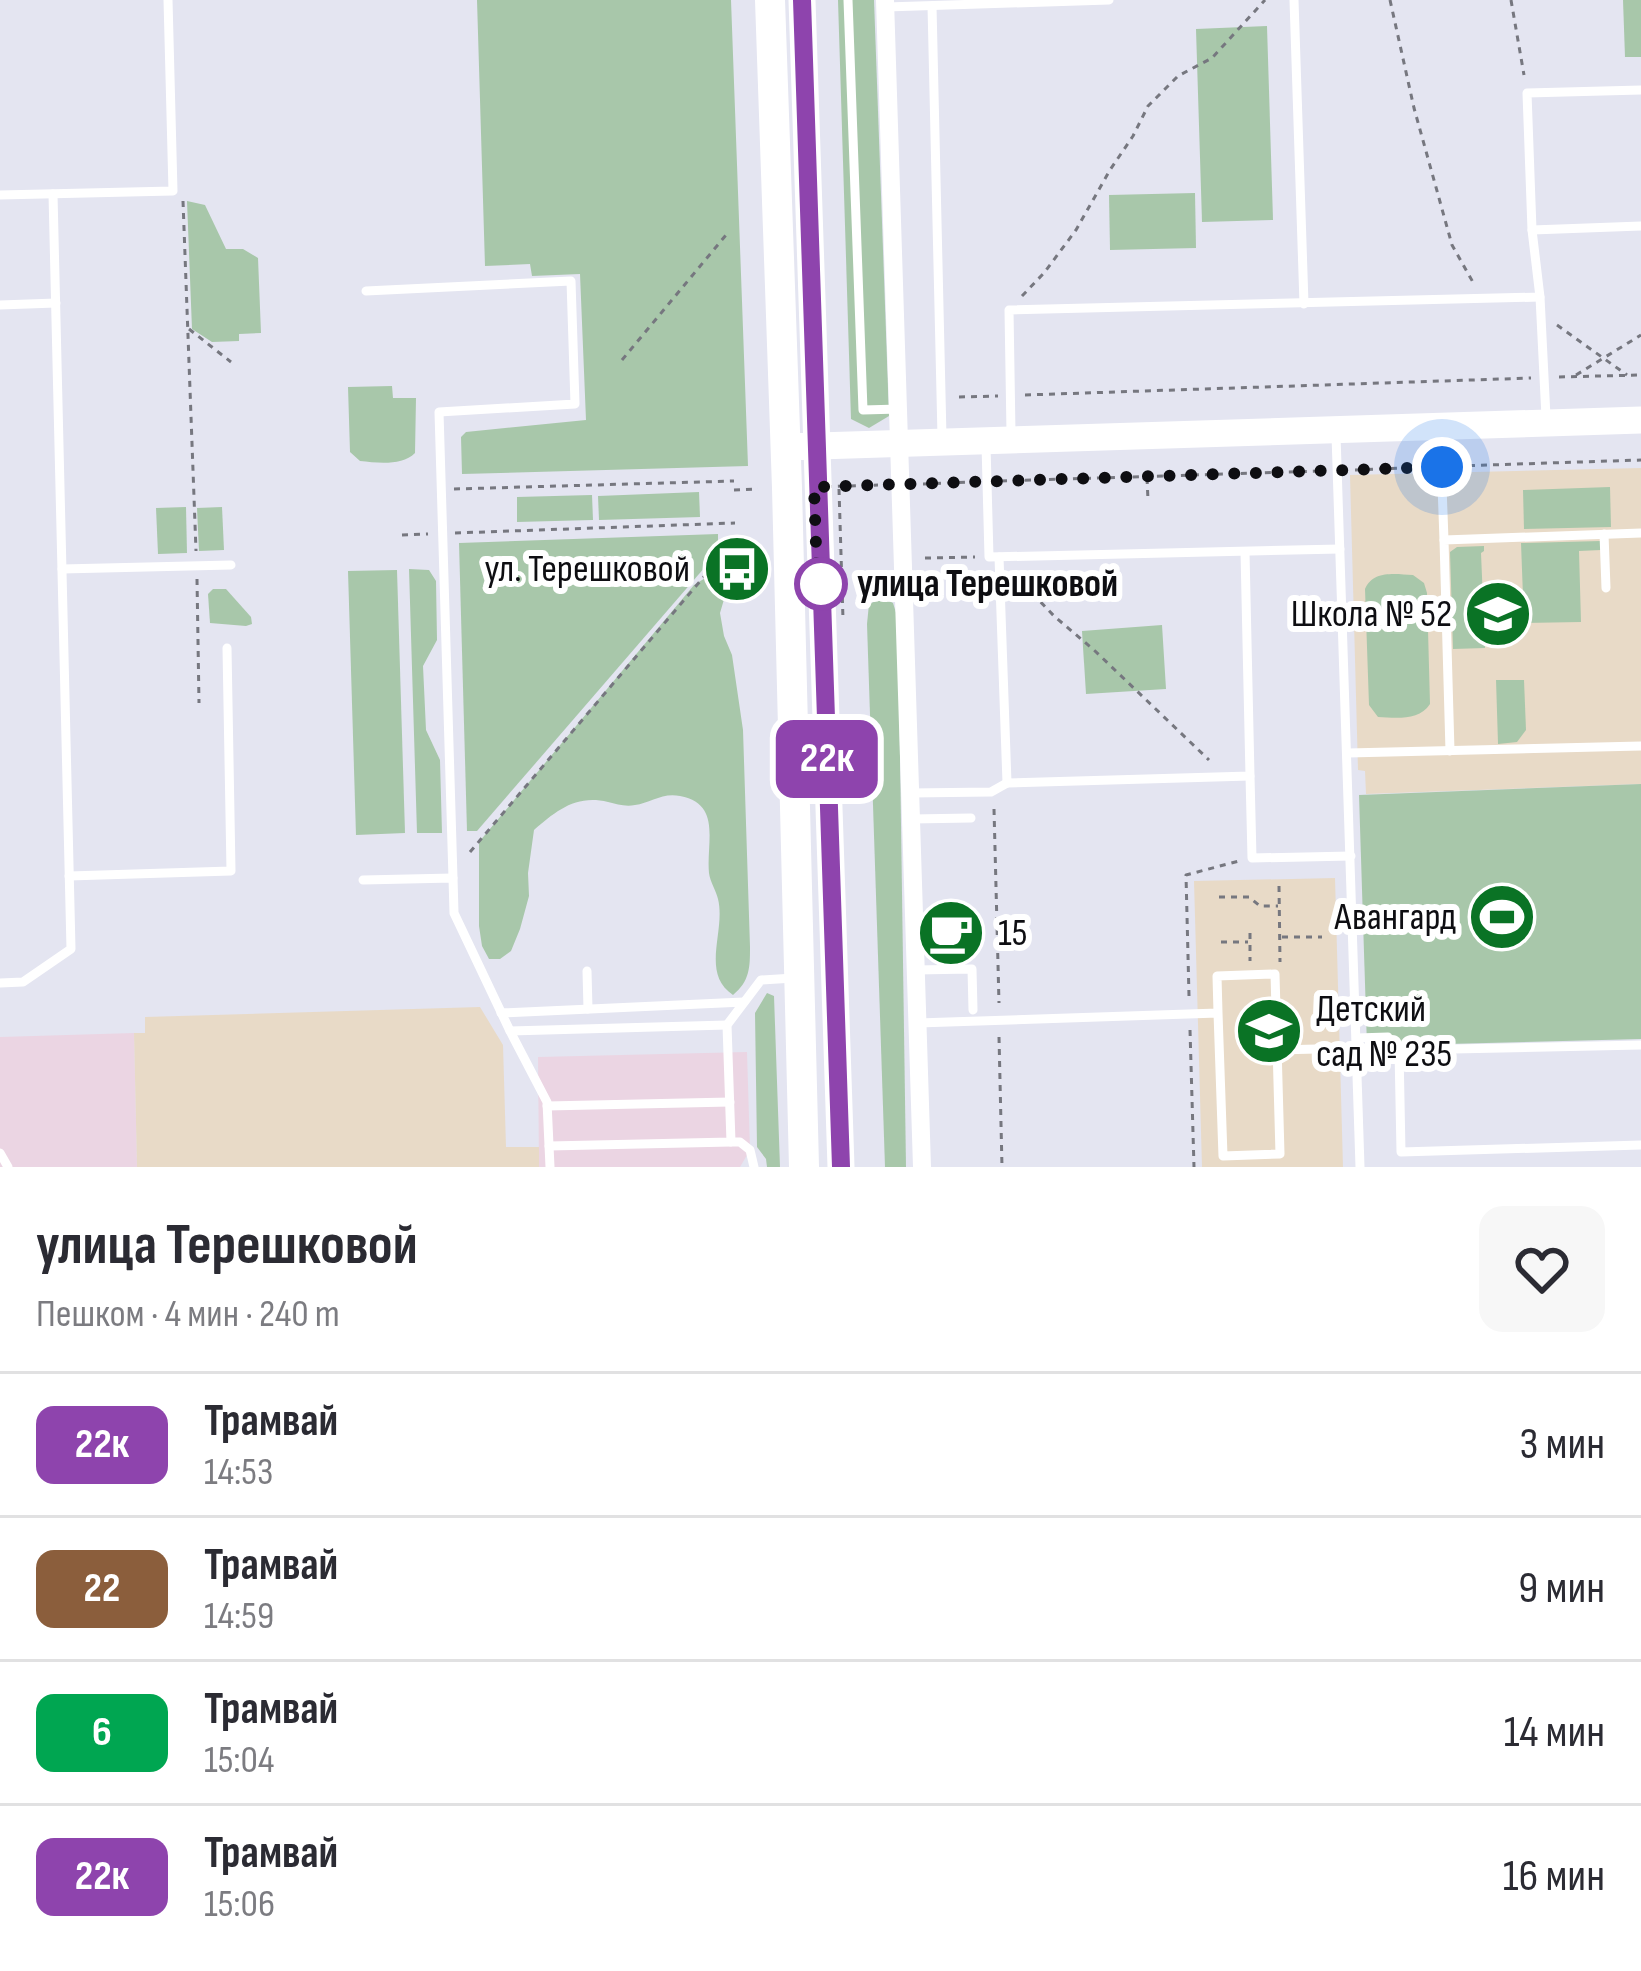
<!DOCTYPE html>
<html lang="ru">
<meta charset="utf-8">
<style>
:root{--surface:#fff;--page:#f7f7f7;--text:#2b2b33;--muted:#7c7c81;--line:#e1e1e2}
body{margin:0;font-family:"Sofia Sans Condensed",sans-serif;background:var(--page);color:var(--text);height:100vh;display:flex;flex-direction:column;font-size:45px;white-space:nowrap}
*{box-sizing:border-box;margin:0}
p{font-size:39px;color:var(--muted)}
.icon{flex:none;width:66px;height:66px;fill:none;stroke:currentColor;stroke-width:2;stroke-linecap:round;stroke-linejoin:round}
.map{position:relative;height:1167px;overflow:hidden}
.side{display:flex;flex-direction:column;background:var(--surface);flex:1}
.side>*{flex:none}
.badge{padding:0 24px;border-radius:18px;font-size:42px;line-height:78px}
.you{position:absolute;width:60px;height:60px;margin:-30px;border:9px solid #fff;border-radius:50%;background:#1a73e8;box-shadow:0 0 0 18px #1a73e833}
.map>.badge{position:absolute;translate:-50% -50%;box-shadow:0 0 0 6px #fff}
.round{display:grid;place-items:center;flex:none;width:126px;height:126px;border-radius:24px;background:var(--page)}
.head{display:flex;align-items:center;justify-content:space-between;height:204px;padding:0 36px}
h1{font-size:57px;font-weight:700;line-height:90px}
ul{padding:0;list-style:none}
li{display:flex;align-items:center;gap:36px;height:144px;padding:0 36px;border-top:3px solid var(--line)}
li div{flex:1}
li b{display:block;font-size:45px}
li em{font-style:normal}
li .badge{min-width:132px;font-weight:700;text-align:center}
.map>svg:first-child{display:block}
.commercial{fill:#ebd5e3}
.education{fill:#e8dac7}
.green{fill:#a8c7aa}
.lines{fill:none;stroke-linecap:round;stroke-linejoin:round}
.path{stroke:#76777f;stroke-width:3;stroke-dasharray:6 6;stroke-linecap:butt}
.lane{stroke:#fff;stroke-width:9}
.street{stroke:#fff;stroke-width:18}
.secondary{stroke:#fff;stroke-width:27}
.primary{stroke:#fff;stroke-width:30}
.tram{stroke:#5b5c62;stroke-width:3}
.line-casing{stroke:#fff;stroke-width:27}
.line{stroke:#8e44ad;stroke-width:18}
.walk{stroke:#0e0e12;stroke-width:12;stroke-dasharray:0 21.6}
.stop-dot{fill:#fff;stroke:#8e44ad;stroke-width:6}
.labels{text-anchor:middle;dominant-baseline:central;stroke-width:12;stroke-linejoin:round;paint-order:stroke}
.poi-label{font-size:39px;fill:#0e0e12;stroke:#fff;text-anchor:end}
.stop-label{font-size:39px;font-weight:bold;fill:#0e0e12;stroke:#fff;text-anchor:start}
</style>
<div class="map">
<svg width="1641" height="1167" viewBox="0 0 1641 1167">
<rect width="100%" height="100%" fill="#e4e5f1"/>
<g class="commercial">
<path d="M 134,1033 L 137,1167 L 0,1167 L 0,1037 Z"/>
<path d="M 747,1052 L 750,1150 L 740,1167 L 539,1167 L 538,1057 Z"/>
</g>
<g class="education">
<path d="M 1641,468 L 1641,784 L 1366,794 L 1365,771 L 1358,770 L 1350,475 Z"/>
<path d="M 1335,878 L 1343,1167 L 1202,1167 L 1194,881 Z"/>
<path d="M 480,1007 L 503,1045 L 506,1147 L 539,1147 L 539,1167 L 137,1167 L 134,1033 L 145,1033 L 145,1017 Z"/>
</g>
<g class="green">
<path d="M 477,0 L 731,0 L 748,466 L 462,474 L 461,437 L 466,432 L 586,420 L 580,274 L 532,276 L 530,264 L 485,266 Z"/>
<path d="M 838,0 L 874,0 L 889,416 L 869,428 L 851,419 Z"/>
<path d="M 1623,0 L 1641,0 L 1641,57 L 1625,57 Z"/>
<path d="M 1267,26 L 1273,220 L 1202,222 L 1196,29 Z"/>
<path d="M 1195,193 L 1196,248 L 1110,250 L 1109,195 Z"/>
<path d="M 187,201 L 205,205 L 226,249 L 243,249 L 258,258 L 261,333 L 239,334 L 239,341 L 212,342 L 192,329 Z"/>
<path d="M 392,386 L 393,398 L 416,398 L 415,453 C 402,466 378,463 360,461 L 350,452 L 348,387 Z"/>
<path d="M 1610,487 L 1611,527 L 1524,529 L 1523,490 Z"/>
<path d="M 699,492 L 700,517 L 599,520 L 598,496 Z"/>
<path d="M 592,495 L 593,520 L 517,522 L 517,497 Z"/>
<path d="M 186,507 L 187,553 L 158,554 L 156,508 Z"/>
<path d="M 222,507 L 224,550 L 199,551 L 197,508 Z"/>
<path d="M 718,534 L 718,552 L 477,831 L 467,831 L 459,543 Z"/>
<path d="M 1601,541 L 1601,550 L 1579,551 L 1581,622 L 1524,623 L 1521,543 Z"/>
<path d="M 1484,546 L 1484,551 L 1481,553 L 1485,648 L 1453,649 L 1450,552 L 1457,547 Z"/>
<path d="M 409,569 L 429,570 L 436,581 L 437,640 L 423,666 L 426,730 L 440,760 L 442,833 L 417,833 Z"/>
<path d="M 397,570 L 405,833 L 356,835 L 348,571 Z"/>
<path d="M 710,575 L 719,575 L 724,583 L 725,596 L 720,613 L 724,636 L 732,655 L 743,730 L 750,947 C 750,967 750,981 733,995 C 700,973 726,931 718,899 C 716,890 710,882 709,873 C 706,842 722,804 680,796 C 663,792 650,803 635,805 C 625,807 617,804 608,802 C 576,794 556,811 534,830 L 528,873 L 529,896 L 520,929 L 511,951 L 500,959 L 489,959 L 482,946 L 479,926 L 479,842 L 694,585 Z"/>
<path d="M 1413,575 L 1424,583 L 1427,593 L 1430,704 C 1419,721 1396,718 1378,717 L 1369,705 L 1365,589 C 1373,570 1395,574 1413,575 Z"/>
<path d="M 213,589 L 226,589 L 251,617 L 252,624 L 246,626 L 210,623 L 208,594 Z"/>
<path d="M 883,598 L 893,603 L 898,619 L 906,1167 L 885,1167 L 867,624 L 869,604 Z"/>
<path d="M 1162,625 L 1166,689 L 1086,694 L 1082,631 Z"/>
<path d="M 1496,680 L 1524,680 L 1526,730 L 1517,742 L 1498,744 Z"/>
<path d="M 1641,784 L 1641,1039 L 1367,1046 L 1359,795 Z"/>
<path d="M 767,993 L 774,996 L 780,1167 L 767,1167 L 766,1159 L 757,1147 L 755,1013 Z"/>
</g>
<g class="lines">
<g class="path">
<path d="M 1390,0 L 1414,108 L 1452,245 L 1474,284"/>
<path d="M 1511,0 L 1524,75"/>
<path d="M 183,201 L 196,551"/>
<path d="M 1022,296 L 1044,273 L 1076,230 L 1110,170 L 1133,136 L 1148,106 L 1178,76 L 1212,58 L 1265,0"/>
<path d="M 1557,325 L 1627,375"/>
<path d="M 189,329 L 231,362"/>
<path d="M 622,360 L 726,235"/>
<path d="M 1576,375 L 1641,335"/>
<path d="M 1559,377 L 1641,375"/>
<path d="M 1025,395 L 1531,378"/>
<path d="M 959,397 L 998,396"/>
<path d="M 1457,466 L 1641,460"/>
<path d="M 1355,470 L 1423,467"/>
<path d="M 1147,478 L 1148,500"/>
<path d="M 1001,481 L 1321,471"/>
<path d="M 923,484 L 974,482"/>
<path d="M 454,489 L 734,481"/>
<path d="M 839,489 L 843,619"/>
<path d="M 734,490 L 758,489"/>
<path d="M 455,533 L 735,523"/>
<path d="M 402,535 L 428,534"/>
<path d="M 925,558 L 975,557"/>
<path d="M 1016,576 L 1054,616 L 1094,650 L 1209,760"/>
<path d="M 197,579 L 199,703"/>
<path d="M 819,619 L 814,487 L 878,485"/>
<path d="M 994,809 L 999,1003"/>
<path d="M 470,852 L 736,539"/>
<path d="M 1279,886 L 1280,962"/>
<path d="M 1219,897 L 1249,897 L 1260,906 L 1278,906"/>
<path d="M 1250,933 L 1250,961"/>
<path d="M 1282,937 L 1322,937"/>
<path d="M 1221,942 L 1248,942"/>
<path d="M 1189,996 L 1186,875 L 1239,861"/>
<path d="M 1190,1030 L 1194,1167"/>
<path d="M 999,1037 L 1002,1167"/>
</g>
<g class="lane">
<path d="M 848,0 L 863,410 L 899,409"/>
<path d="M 1294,0 L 1304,304"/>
<path d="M 932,6 L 942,437"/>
<path d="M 886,7 L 1109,0"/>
<path d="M 0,195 L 173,191 L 168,0"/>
<path d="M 1532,230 L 1641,226"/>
<path d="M 366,291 L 571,281 L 575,404 L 439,412 L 453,878"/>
<path d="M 1540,297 L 1546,417"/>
<path d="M 0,305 L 56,303"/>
<path d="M 1440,431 L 1444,540"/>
<path d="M 1011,433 L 1009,310 L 1540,297 L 1532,230 L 1527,93 L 1641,90"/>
<path d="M 1336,435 L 1360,1167"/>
<path d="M 986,445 L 989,557 L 1340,549"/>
<path d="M 1604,534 L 1606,588"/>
<path d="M 999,557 L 1007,783 L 1250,776 L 1245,552"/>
<path d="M 62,569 L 231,565"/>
<path d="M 1450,751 L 1444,540 L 1641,533"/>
<path d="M 1348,753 L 1641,746"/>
<path d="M 1250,776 L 1252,858 L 1351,856"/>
<path d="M 911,793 L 991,792 L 1007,783"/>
<path d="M 912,819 L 971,818"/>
<path d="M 69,876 L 231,871 L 227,648"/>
<path d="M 363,880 L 453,878 L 454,913 L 510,1031 L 547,1102 L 550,1167"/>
<path d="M 916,970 L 972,969 L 973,1010"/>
<path d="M 587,971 L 588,1009"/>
<path d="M 0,983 L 23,982 L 71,949 L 53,194"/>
<path d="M 501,1013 L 744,1002"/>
<path d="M 918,1023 L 1218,1013 L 1217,976 L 1275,974 L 1280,1154 L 1223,1156 L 1218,1013"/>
<path d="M 510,1031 L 727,1025"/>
<path d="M 1357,1038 L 1388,1037"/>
<path d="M 1277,1050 L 1357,1048"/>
<path d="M 1399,1050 L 1401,1152 L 1641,1145"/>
<path d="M 1357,1051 L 1641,1045"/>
<path d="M 547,1106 L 730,1102"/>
<path d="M 731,1142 L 740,1142 L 750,1150 L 754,1167"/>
<path d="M 549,1146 L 731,1142 L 727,1025 L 761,980 L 794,978"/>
<path d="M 0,1153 L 8,1167"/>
</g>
<path class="street" d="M 885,0 L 922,1167"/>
<path class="secondary" d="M 786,447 L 1641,420"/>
<path class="primary" d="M 770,0 L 787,488 L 804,1167"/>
<path class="tram" d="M 801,0 L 841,1167"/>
</g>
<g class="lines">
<g class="line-casing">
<path id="line" d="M 802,0 L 841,1167"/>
</g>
<use href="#line" class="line"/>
<path class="walk" d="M 821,584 L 817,575 L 814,487 L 1442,467"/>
</g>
<defs>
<g id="bus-disc" transform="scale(3.45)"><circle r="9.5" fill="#0a7325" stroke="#fff"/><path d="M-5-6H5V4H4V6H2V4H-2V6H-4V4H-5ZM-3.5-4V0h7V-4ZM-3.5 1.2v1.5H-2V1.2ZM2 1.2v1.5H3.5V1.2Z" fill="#fff"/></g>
<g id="school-disc" transform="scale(3.45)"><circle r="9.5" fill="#0a7325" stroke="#fff"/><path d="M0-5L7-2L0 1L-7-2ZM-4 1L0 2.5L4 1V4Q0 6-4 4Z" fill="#fff"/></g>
<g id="stadium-disc" transform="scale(3.45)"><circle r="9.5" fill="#0a7325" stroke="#fff"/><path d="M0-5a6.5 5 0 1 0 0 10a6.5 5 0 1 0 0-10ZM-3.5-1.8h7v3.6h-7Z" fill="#fff"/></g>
<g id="cafe-disc" transform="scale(3.45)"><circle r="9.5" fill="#0a7325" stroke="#fff"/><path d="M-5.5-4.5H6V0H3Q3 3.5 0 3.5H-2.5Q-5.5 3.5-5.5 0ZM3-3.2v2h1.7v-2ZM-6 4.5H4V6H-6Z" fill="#fff"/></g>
</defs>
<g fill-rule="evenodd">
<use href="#bus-disc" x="737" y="569"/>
<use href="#school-disc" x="1498" y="614"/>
<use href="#stadium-disc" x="1502" y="917"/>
<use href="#cafe-disc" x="951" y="933"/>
<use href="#school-disc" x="1269" y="1031"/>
</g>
<circle class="stop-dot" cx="821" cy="584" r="24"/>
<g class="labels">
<g class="poi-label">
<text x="690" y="569">ул. Терешковой</text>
<text x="1452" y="614">Школа № 52</text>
<text x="1456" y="917">Авангард</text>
<text x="998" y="933" text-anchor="start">15</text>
<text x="1316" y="1009" text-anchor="start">Детский<tspan x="1316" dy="45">сад № 235</tspan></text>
</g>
<g class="stop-label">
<text x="857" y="584">улица Терешковой</text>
</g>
</g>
</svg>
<div class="you" style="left:1442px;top:467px"></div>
<b class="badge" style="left:827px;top:759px;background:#8e44ad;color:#fff">22к</b>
</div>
<section class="side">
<div class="head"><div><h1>улица Терешковой</h1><p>Пешком · 4 мин · 240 m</p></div><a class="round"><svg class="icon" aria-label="heart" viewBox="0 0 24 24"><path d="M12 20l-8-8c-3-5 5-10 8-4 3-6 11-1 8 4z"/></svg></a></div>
<ul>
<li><span class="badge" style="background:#8e44ad;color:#fff">22к</span><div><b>Трамвай</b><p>14:53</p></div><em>3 мин</em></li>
<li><span class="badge" style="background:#8b5e3c;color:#fff">22</span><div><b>Трамвай</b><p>14:59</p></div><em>9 мин</em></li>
<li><span class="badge" style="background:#00a651;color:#fff">6</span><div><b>Трамвай</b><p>15:04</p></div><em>14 мин</em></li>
<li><span class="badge" style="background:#8e44ad;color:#fff">22к</span><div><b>Трамвай</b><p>15:06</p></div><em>16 мин</em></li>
</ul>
</section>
